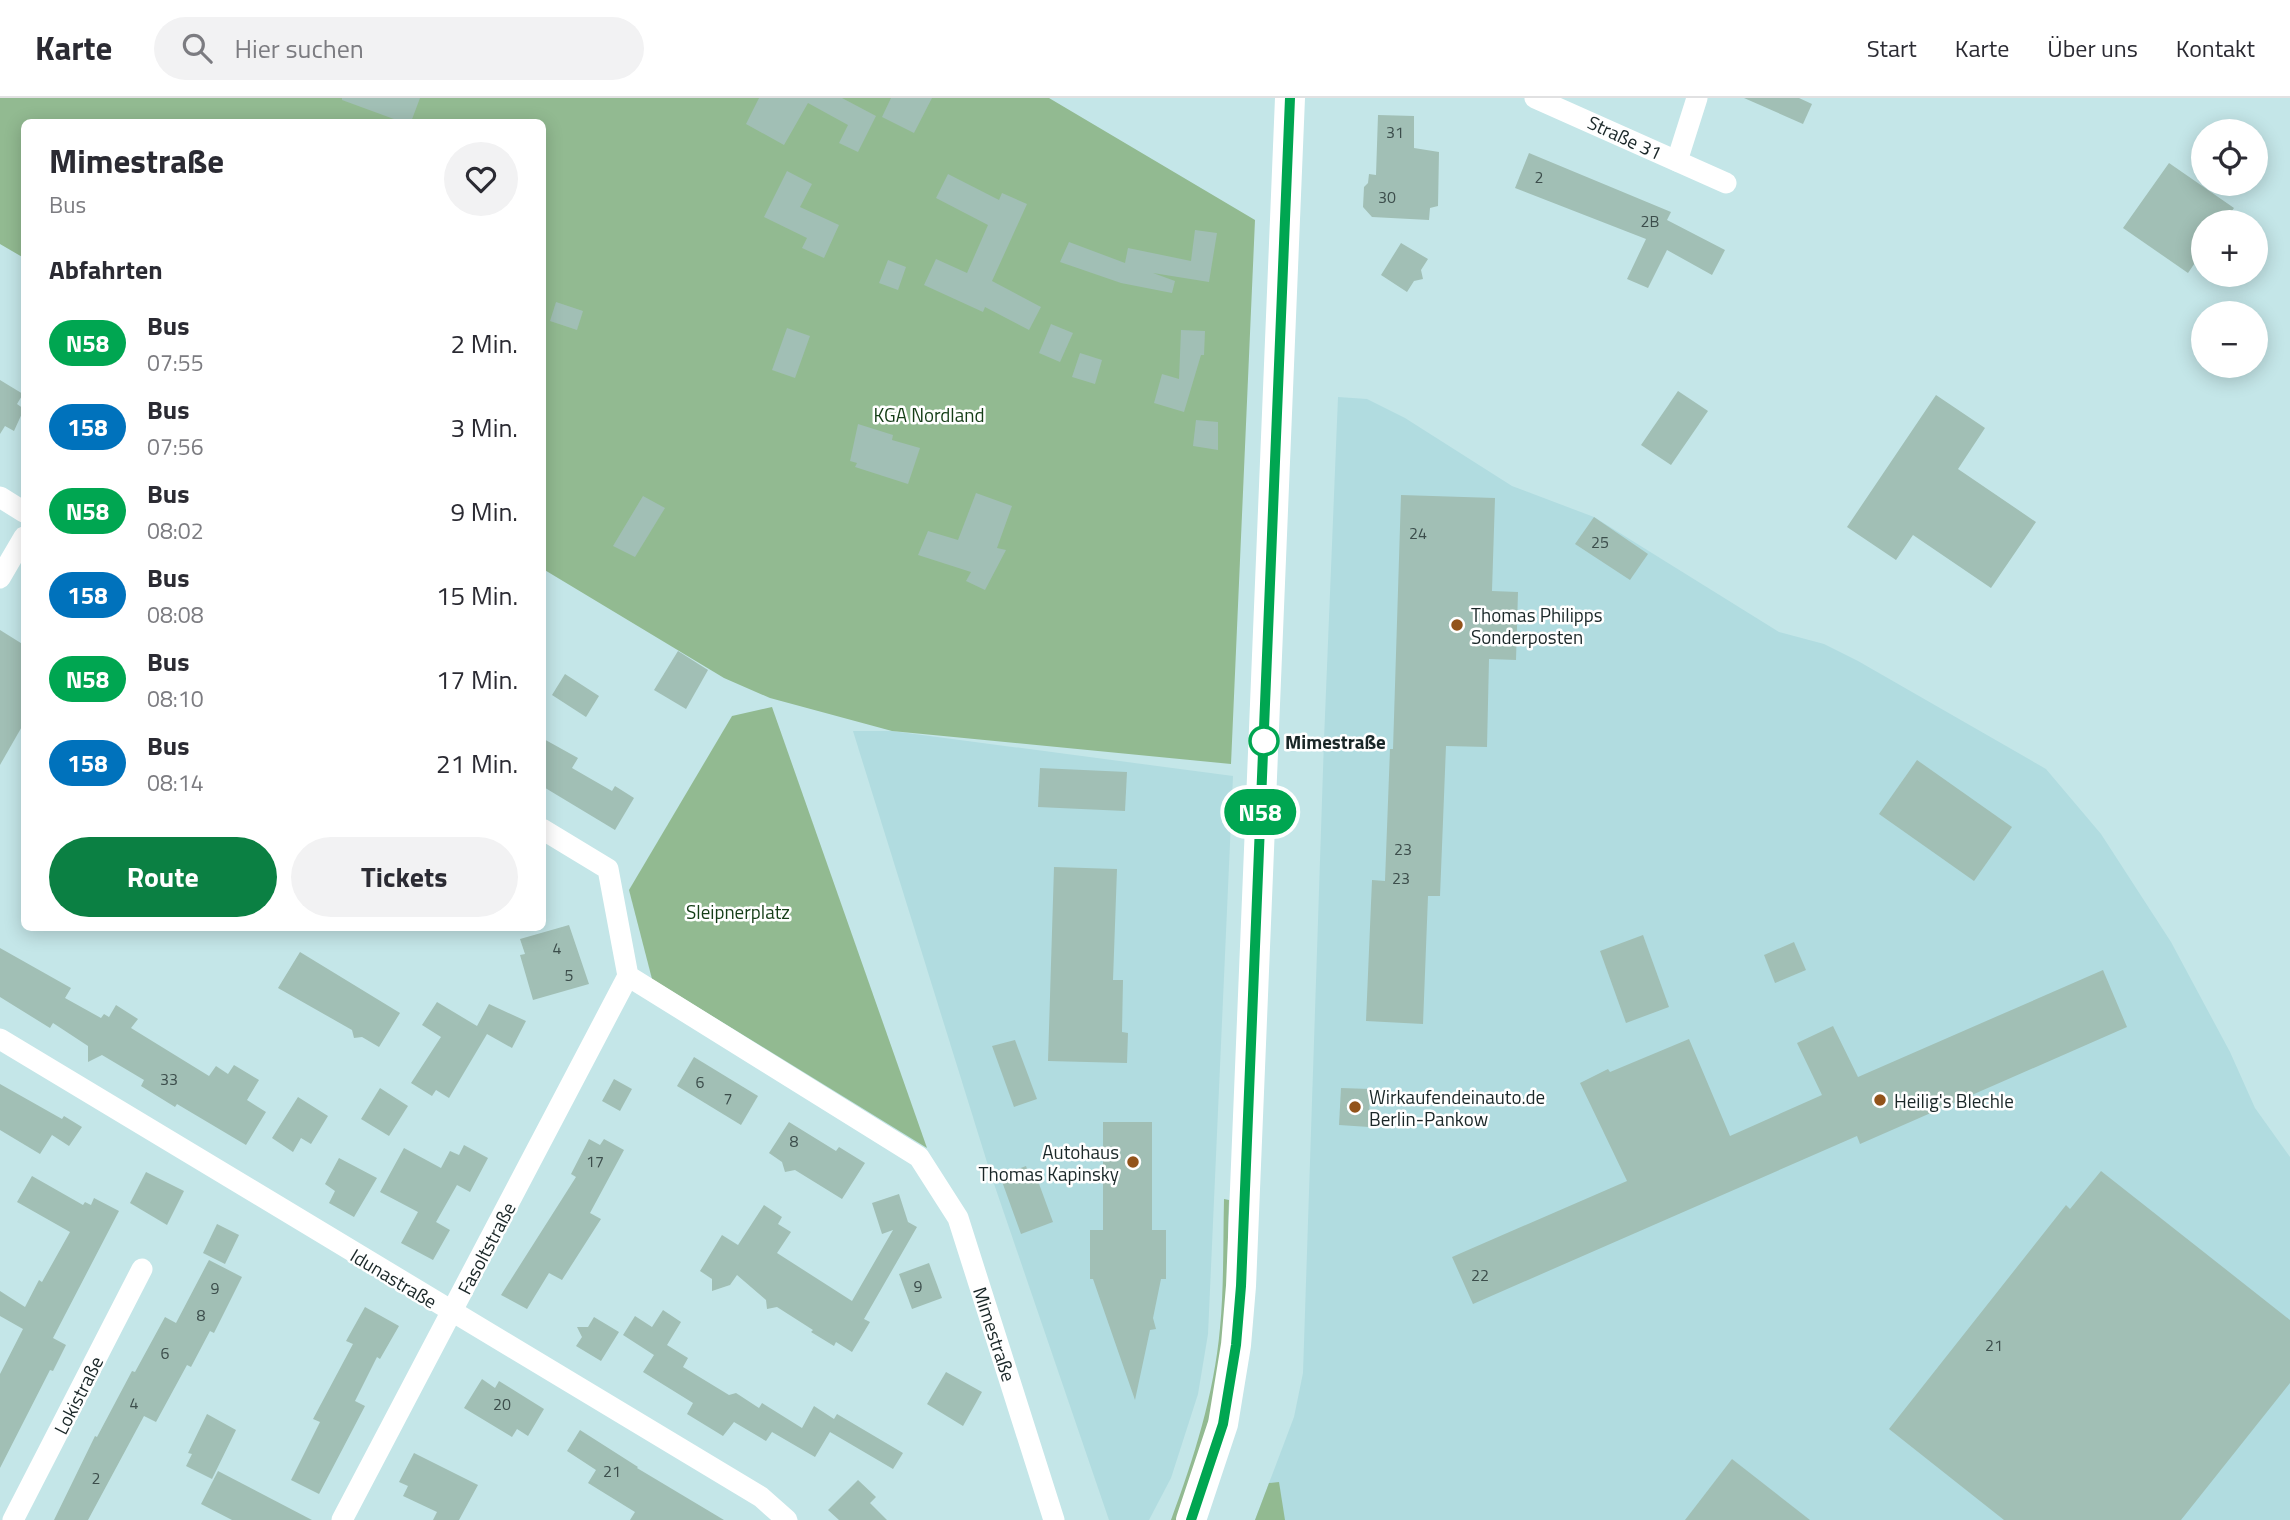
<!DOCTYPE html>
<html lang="de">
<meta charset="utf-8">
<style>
:root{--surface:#fff;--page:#f2f2f3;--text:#2b2b33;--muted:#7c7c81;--line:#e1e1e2;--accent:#0b8043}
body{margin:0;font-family:"Titillium Web",sans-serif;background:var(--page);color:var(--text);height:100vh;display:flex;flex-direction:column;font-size:26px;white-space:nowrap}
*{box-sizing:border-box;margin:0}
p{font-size:23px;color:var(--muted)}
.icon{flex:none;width:38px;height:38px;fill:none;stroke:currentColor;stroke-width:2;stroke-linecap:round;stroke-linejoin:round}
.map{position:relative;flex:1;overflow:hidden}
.panel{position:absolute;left:21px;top:21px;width:525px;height:812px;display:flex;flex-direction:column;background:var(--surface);border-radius:10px;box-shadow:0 4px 18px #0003}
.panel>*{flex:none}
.badge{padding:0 14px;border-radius:23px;font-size:24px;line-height:46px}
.tools{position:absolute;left:2191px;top:21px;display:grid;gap:14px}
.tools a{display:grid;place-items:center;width:77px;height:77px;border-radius:50%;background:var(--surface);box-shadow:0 4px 18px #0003;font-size:35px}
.map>.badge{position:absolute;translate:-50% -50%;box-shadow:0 0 0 4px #fff}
h2{padding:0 28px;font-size:26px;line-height:63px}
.round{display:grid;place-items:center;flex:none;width:74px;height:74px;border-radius:37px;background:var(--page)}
.headline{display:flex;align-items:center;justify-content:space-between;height:119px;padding:0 28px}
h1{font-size:33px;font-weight:700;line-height:52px}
.cta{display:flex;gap:14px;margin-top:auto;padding:14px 28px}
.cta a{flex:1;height:80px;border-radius:42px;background:var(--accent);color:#fff;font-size:28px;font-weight:700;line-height:80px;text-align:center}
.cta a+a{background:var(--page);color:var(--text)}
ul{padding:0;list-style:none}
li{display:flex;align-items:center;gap:21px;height:84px;padding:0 28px}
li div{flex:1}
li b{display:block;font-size:26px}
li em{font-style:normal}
li .badge{min-width:77px;font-weight:700;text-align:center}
header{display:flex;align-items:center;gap:42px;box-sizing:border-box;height:98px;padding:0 35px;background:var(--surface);border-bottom:2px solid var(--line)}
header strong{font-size:33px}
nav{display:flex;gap:38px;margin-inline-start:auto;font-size:24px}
.search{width:490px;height:63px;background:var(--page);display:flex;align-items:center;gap:18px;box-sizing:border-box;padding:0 24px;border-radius:38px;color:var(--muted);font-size:26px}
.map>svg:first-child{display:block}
.built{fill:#b1dce0}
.green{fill:#92ba91}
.building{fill:#a1bfb5}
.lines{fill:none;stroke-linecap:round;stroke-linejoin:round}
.minor{stroke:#fff;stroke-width:21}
.secondary{stroke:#fff;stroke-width:30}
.line-casing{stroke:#fff;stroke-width:16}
.line{stroke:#00a651;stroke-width:10}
.poi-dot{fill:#92531a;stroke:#fff;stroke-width:2.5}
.stop-dot{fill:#fff;stroke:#00a651;stroke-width:3.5}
.labels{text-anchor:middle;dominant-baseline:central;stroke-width:5;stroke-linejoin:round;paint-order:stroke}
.number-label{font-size:16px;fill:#3c4d4b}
.street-label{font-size:19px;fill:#1a2728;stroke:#fff}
.park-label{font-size:19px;fill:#143d16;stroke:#fff}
.poi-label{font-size:19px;fill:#1a2728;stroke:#fff;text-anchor:start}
.stop-label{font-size:19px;font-weight:bold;fill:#1a2728;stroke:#fff;text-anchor:start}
</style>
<header>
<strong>Karte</strong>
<div class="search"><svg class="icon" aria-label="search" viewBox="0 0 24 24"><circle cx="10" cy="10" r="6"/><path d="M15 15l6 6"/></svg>Hier suchen</div>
<nav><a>Start</a><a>Karte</a><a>Über uns</a><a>Kontakt</a></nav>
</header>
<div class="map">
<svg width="2290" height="1422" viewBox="0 0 2290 1422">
<rect width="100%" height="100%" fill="#c4e6e8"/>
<g class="built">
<path d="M 1338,299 L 1367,301 L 1405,320 L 1512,388 L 1594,419 L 1779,534 L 1824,546 L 1858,563 L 2046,671 L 2101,736 L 2171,844 L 2230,954 L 2255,1010 L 2290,1059 L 2290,1422 L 1255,1422 L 1294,1319 L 1303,1275 L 1324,642 Z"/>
<path d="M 853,633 L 892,633 L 1233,678 L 1208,1236 L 1198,1296 L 1171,1380 L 1149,1422 L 1109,1422 L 991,1077 Z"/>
</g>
<g class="green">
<path d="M 0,0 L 1049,0 L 1255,122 L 1231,666 L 892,633 L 770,600 L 724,580 L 543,471 L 542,24 L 24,24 L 24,160 L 0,146 Z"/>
<path d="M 772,609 L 927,1050 L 652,881 L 629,792 L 732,618 Z"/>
<path d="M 1224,1101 L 1229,1102 C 1227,1146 1229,1191 1225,1236 C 1219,1300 1198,1361 1177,1422 L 1171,1422 C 1194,1360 1214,1297 1220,1230 C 1224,1188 1223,1144 1224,1101 Z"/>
<path d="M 1279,1384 L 1285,1422 L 1255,1422 L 1269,1385 Z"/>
</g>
<g class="building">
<path d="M 342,0 L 420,0 L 411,24 L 402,24 L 342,2 Z"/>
<path d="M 759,0 L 842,0 L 876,18 L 858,54 L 839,45 L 848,27 L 808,5 L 784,47 L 746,26 Z"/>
<path d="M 891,0 L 932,0 L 914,35 L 882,19 Z"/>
<path d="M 1744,0 L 1799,0 L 1812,6 L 1803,26 Z"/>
<path d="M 1378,17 L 1414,18 L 1414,50 L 1439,54 L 1438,108 L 1430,110 L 1429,122 L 1372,119 L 1363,109 L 1364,89 L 1368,85 L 1369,76 L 1376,77 Z"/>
<path d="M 1529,55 L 1671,114 L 1667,122 L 1725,152 L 1712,177 L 1667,152 L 1648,190 L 1627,181 L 1646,141 L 1515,90 Z"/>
<path d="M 2169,65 L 2234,110 L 2224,124 L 2203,124 L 2203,153 L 2188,175 L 2123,130 Z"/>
<path d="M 787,73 L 812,86 L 800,109 L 839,127 L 824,160 L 802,150 L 807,140 L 764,119 Z"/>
<path d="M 948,76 L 999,102 L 1002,95 L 1027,106 L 992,183 L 1041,209 L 1029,232 L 985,209 L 983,214 L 924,187 L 936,161 L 967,175 L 988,127 L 936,100 Z"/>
<path d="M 1195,132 L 1217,135 L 1209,184 L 1153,175 L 1175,183 L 1172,195 L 1121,185 L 1060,164 L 1069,144 L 1125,165 L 1128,150 L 1191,163 Z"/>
<path d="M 1401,145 L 1428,161 L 1421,172 L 1423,181 L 1414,183 L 1407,194 L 1381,177 Z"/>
<path d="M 888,162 L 906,169 L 898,192 L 879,185 Z"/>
<path d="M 556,204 L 583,213 L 577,232 L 550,223 Z"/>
<path d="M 1051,226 L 1073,235 L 1060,264 L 1039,255 Z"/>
<path d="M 787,230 L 810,238 L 795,280 L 772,272 Z"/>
<path d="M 1181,232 L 1205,233 L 1204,257 L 1201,257 L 1184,314 L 1154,305 L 1162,276 L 1179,281 Z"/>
<path d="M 1080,255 L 1102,262 L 1095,286 L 1072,279 Z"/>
<path d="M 0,282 L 23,296 L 17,306 L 24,311 L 14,333 L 5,328 L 0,336 Z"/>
<path d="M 1678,293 L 1708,313 L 1671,367 L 1641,347 Z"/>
<path d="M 1936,297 L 1985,330 L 1958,371 L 2036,424 L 1991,490 L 1913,437 L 1896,462 L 1847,429 Z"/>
<path d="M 1196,322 L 1218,324 L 1218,352 L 1193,348 Z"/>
<path d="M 858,326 L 893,337 L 892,342 L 920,350 L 908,386 L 855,369 L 857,365 L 850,363 Z"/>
<path d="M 976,395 L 1012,408 L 997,450 L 1006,452 L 985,492 L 966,483 L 971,474 L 918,457 L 928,433 L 958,442 Z"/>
<path d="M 1401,397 L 1495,400 L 1492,493 L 1518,494 L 1516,562 L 1489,561 L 1487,649 L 1446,648 L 1440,798 L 1428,798 L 1423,926 L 1366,923 L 1372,782 L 1385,783 L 1390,651 L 1393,651 Z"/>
<path d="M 643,398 L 665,410 L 635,459 L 613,448 Z"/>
<path d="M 1594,419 L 1648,456 L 1630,482 L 1575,446 Z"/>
<path d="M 0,532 L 24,547 L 24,625 L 0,667 Z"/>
<path d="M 678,553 L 708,572 L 686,611 L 654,592 Z"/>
<path d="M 565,576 L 599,598 L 586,619 L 552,597 Z"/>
<path d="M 542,640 L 578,660 L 572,670 L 612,693 L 615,688 L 634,700 L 615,732 L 542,688 Z"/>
<path d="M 1917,662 L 2012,729 L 1974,783 L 1879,716 Z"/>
<path d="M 1040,670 L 1127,674 L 1125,713 L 1038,709 Z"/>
<path d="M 1054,769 L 1117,771 L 1113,882 L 1123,882 L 1122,934 L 1128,935 L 1127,965 L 1048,963 Z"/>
<path d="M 569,827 L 589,886 L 533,902 L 520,857 L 525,856 L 520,841 Z"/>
<path d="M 1643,837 L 1669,909 L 1626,925 L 1600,853 Z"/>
<path d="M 1794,844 L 1806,872 L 1775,885 L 1764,857 Z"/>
<path d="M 0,850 L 71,890 L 65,900 L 101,920 L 104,916 L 109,919 L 116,907 L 138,921 L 131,930 L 209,978 L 216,968 L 228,976 L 234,967 L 259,982 L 247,1002 L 266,1014 L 246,1047 L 177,1006 L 175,1009 L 141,988 L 144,982 L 102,957 L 88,964 L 88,948 L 53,925 L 50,930 L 0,899 Z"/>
<path d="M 300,854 L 400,915 L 379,949 L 362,939 L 354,940 L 352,932 L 278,890 Z"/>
<path d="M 2103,872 L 2127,929 L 1860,1046 L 1857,1038 L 1473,1206 L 1452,1159 L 1627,1083 L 1580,985 L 1608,971 L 1610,974 L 1689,941 L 1730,1038 L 1822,997 L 1797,945 L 1833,928 L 1858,979 Z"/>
<path d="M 437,904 L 477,928 L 489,906 L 526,923 L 512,950 L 487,936 L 449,1000 L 436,992 L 432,998 L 411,985 L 441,939 L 422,927 Z"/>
<path d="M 1015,942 L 1037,1001 L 1014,1009 L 992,948 Z"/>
<path d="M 694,959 L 758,998 L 741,1027 L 677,988 Z"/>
<path d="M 614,981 L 632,991 L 620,1013 L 602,1003 Z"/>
<path d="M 0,986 L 62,1021 L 64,1018 L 82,1029 L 69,1048 L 52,1037 L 40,1056 L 0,1032 Z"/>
<path d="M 380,990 L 408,1008 L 389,1038 L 361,1021 Z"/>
<path d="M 1341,990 L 1370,991 L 1369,1029 L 1339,1027 Z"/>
<path d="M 298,999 L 328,1018 L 311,1046 L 301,1040 L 293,1054 L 272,1040 Z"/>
<path d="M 789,1024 L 836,1053 L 839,1049 L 865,1065 L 842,1101 L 795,1072 L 785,1074 L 782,1064 L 769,1055 Z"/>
<path d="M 1103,1024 L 1152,1024 L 1152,1132 L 1166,1132 L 1166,1181 L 1161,1181 L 1153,1220 L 1156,1231 L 1150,1232 L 1135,1302 L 1093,1181 L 1090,1181 L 1090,1132 L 1103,1132 Z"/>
<path d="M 589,1041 L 600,1047 L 604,1041 L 624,1052 L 590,1115 L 601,1121 L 562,1182 L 549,1175 L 527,1211 L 501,1197 L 576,1079 L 571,1076 Z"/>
<path d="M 464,1047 L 488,1060 L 470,1094 L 457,1087 L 436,1124 L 450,1132 L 433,1162 L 401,1145 L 418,1114 L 380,1094 L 404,1050 L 441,1070 L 450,1053 L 459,1057 Z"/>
<path d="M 339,1060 L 377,1080 L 354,1119 L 329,1105 L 335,1093 L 325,1086 Z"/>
<path d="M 1026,1068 L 1032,1085 L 1038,1083 L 1053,1124 L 1021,1136 L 1000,1078 Z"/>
<path d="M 2101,1073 L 2290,1222 L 2290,1285 L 2181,1422 L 2004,1422 L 1889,1331 L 2066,1107 L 2070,1111 Z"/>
<path d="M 146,1074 L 184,1093 L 167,1127 L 130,1105 Z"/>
<path d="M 32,1078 L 83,1107 L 85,1104 L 91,1107 L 94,1100 L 119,1113 L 53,1240 L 66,1247 L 53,1273 L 50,1272 L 0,1370 L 0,1276 L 23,1231 L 0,1218 L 0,1193 L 25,1209 L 39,1182 L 42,1184 L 70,1134 L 17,1104 Z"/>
<path d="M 899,1096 L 908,1124 L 917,1129 L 864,1221 L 870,1224 L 852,1254 L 836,1244 L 834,1248 L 811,1234 L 813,1232 L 777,1209 L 767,1211 L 766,1202 L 737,1177 L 730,1187 L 712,1193 L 712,1181 L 700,1173 L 722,1137 L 738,1147 L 764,1107 L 782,1119 L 778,1126 L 791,1134 L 777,1155 L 852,1203 L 893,1132 L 882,1136 L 872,1105 Z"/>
<path d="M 217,1126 L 239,1137 L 225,1166 L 203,1155 Z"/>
<path d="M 209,1162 L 242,1179 L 214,1235 L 210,1233 L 191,1269 L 187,1267 L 156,1324 L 144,1318 L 88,1422 L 54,1422 L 95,1338 L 97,1339 L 132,1273 L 135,1274 L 165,1219 L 176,1225 Z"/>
<path d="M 929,1165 L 942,1200 L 912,1211 L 899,1176 Z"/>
<path d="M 365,1209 L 399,1228 L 380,1261 L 377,1259 L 355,1303 L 365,1308 L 319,1396 L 291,1382 L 320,1324 L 313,1321 L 353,1246 L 346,1243 Z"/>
<path d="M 663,1212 L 681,1224 L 667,1247 L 688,1260 L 683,1269 L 729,1297 L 736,1295 L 759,1310 L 762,1305 L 802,1330 L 814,1308 L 834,1321 L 837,1316 L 903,1355 L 893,1371 L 830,1334 L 815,1359 L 772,1334 L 766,1343 L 734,1324 L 723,1338 L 687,1316 L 693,1305 L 643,1274 L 654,1257 L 623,1237 L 635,1218 L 652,1229 Z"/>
<path d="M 594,1219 L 619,1234 L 601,1263 L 576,1248 L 582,1239 L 577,1229 L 588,1229 Z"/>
<path d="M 946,1274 L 982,1294 L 963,1328 L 927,1306 Z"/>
<path d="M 482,1281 L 495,1290 L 499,1283 L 544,1311 L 528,1338 L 517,1331 L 512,1339 L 464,1310 Z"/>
<path d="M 207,1316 L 236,1332 L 212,1381 L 186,1368 L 192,1356 L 188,1355 Z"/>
<path d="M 580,1332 L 638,1369 L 637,1370 L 724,1422 L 630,1422 L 635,1414 L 588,1385 L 596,1372 L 567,1353 Z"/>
<path d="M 414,1355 L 478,1387 L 459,1422 L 433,1422 L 437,1414 L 403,1398 L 408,1388 L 399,1384 Z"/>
<path d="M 1732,1361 L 1810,1422 L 1685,1422 Z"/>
<path d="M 218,1373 L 312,1422 L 232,1422 L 201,1406 Z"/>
<path d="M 858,1382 L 876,1399 L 870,1405 L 887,1422 L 839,1422 L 828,1412 Z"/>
</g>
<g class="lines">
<g class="minor">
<path d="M 1535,0 L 1726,85"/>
<path d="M 1677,63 L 1697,0"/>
<path d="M 0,399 L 24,414"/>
<path d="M 0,480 L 24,439"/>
<path d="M 542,731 L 608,771 L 628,878 L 919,1059 L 958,1120 L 1054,1422"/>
<path d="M 0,941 L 761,1399 L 787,1422"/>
<path d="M 13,1422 L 142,1171"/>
<path d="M 342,1422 L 628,878"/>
</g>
<path class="secondary" d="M 1191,1422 L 1223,1326 L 1236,1247 L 1241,1188 L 1290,0"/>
</g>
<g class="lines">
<g class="line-casing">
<path id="line" d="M 1191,1422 L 1223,1326 L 1236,1247 L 1241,1188 L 1290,0"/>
</g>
<use href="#line" class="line"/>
</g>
<g class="poi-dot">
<circle cx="1457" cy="527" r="7"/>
<circle cx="1880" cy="1002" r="7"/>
<circle cx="1355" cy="1009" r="7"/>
<circle cx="1133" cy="1064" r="7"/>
</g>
<circle class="stop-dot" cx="1264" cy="643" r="14"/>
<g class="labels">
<g class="number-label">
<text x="1395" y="34">31</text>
<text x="1539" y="79">2</text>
<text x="1387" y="99">30</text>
<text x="1650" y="123">2B</text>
<text x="1418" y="435">24</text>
<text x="1600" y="444">25</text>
<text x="1403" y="751">23</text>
<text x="1401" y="780">23</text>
<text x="557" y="850">4</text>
<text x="569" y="877">5</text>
<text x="169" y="981">33</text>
<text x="700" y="984">6</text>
<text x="728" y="1000">7</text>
<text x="794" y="1043">8</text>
<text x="595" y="1063">17</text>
<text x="1480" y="1177">22</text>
<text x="918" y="1188">9</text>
<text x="215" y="1190">9</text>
<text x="201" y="1217">8</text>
<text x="1994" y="1247">21</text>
<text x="165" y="1255">6</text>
<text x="134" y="1305">4</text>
<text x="502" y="1306">20</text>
<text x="612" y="1373">21</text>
<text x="96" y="1380">2</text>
</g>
<g class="street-label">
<text transform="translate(1625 39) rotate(25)">Straße 31</text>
<text transform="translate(486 1150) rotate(-62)">Fasoltstraße</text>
<text transform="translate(394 1180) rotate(31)">Idunastraße</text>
<text transform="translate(995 1236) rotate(72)">Mimestraße</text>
<text transform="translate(78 1297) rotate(-63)">Lokistraße</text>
</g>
<g class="park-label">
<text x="929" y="316">KGA Nordland</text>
<text x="738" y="813">Sleipnerplatz</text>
</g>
<g class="poi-label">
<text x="1471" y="516">Thomas Philipps<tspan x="1471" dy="22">Sonderposten</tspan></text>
<text x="1369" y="998">Wirkaufendeinauto.de<tspan x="1369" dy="22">Berlin-Pankow</tspan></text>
<text x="1894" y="1002">Heilig's Blechle</text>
<text x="1119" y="1053" text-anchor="end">Autohaus<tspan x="1119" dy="22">Thomas Kapinsky</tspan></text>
</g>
<g class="stop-label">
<text x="1285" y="643">Mimestraße</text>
</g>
</g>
</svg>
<div class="tools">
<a><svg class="icon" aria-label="locate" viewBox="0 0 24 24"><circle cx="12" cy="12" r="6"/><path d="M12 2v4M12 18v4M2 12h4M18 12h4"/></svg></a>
<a>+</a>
<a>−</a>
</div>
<b class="badge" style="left:1260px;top:714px;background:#00a651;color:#fff">N58</b>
<section class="panel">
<div class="headline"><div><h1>Mimestraße</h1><p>Bus</p></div><a class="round"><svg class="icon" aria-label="heart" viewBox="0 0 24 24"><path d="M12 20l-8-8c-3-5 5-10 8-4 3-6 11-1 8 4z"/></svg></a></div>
<h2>Abfahrten</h2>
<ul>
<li><span class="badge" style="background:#00a651;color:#fff">N58</span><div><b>Bus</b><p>07:55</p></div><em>2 Min.</em></li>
<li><span class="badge" style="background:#0072bc;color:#fff">158</span><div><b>Bus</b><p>07:56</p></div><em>3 Min.</em></li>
<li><span class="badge" style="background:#00a651;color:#fff">N58</span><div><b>Bus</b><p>08:02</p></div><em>9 Min.</em></li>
<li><span class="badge" style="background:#0072bc;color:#fff">158</span><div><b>Bus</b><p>08:08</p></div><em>15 Min.</em></li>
<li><span class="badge" style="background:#00a651;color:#fff">N58</span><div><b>Bus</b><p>08:10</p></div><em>17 Min.</em></li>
<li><span class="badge" style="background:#0072bc;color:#fff">158</span><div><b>Bus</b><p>08:14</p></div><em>21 Min.</em></li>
</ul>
<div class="cta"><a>Route</a><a>Tickets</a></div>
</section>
</div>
